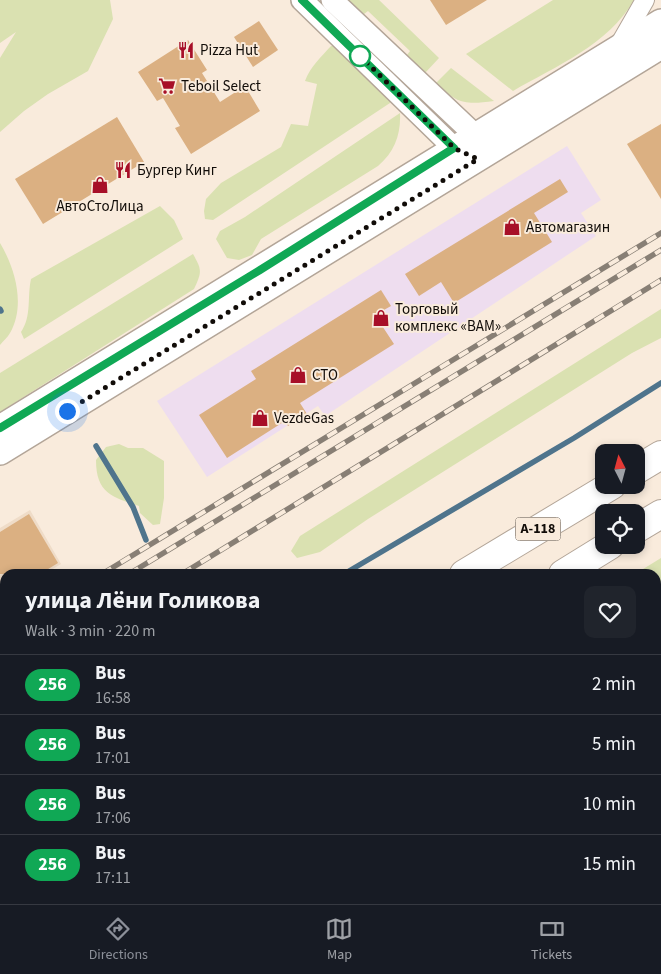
<!DOCTYPE html>
<meta charset="utf-8">
<style>
:root{--surface:#171b24;--page:#20242c;--text:#f1f3f6;--muted:#9ea1a6;--line:#363941;--accent:#8c9099}
body{margin:0;font-family:"Source Sans 3",sans-serif;background:var(--page);color:var(--text);height:100vh;display:flex;flex-direction:column;font-size:19px;white-space:nowrap}
*{box-sizing:border-box;margin:0}
p{font-size:16px;color:var(--muted)}
.icon{flex:none;width:28px;height:28px;fill:none;stroke:currentColor;stroke-width:2;stroke-linecap:round;stroke-linejoin:round}
.map{position:relative;flex:1;overflow:hidden}
.panel{position:absolute;left:0px;top:569px;width:661px;height:336px;display:flex;flex-direction:column;background:var(--surface);border-radius:15px 15px 0 0;box-shadow:0 2px 8px #0003}
.panel>*{flex:none}
.badge{padding:0 10px;border-radius:16px;font-size:18px;line-height:32px}
.needle{width:32px;rotate:354deg}
.controls{position:absolute;left:595px;top:444px;display:grid;gap:10px}
.controls a{display:grid;place-items:center;width:50px;height:50px;border-radius:10px;background:var(--surface);box-shadow:0 2px 8px #0003;font-size:25px}
.you{position:absolute;width:25px;height:25px;margin:-12px;border:4px solid #fff;border-radius:50%;background:#1a73e8;box-shadow:0 0 0 8px #1a73e833}
.map>.badge{position:absolute;translate:-50% -50%;box-shadow:0 0 0 2px #fff}
.round{display:grid;place-items:center;flex:none;width:52px;height:52px;border-radius:10px;background:var(--page)}
.headline{display:flex;align-items:center;justify-content:space-between;height:85px;padding:0 25px}
h1{font-size:24px;font-weight:700;line-height:38px}
ul{padding:0;list-style:none}
li{display:flex;align-items:center;gap:15px;height:60px;padding:0 25px;border-top:1px solid var(--line)}
li div{flex:1}
li b{display:block;font-size:19px}
li em{font-style:normal}
li .badge{min-width:55px;font-weight:700;text-align:center}
.menu{display:flex;justify-content:space-around;align-items:center;height:70px;border-top:1px solid var(--line);background:var(--surface);font-size:14px;color:var(--muted)}
.menu a{display:grid;justify-items:center;gap:2px}
.menu .selected{color:var(--accent)}
.map>svg:first-child{display:block}
.commercial{fill:#eeddef}
.built{fill:#efdcc8}
.green{fill:#dae1b1}
.water{fill:#69a1c5;stroke:#4f748c}
.lines{fill:none;stroke-linecap:round;stroke-linejoin:round}
.stream{stroke:#4f748c;stroke-width:5.5}
.building{fill:#dbb082}
.minor-casing{stroke:#b3a598;stroke-width:20}
.tertiary-casing{stroke:#b3a598;stroke-width:24}
.secondary-casing{stroke:#b3a598;stroke-width:28}
.motorway-casing{stroke:#b3a598;stroke-width:30}
.minor{stroke:#fff;stroke-width:18}
.tertiary{stroke:#fff;stroke-width:21}
.secondary{stroke:#fff;stroke-width:25}
.motorway{stroke:#fff;stroke-width:28}
.rail-casing{stroke:#887f75;stroke-width:5.5}
.rail{stroke:#f9ebdc;stroke-width:4;stroke-dasharray:11;stroke-linecap:butt}
.line-casing{stroke:#fff;stroke-width:11}
.line{stroke:#10a855;stroke-width:8}
.walk{stroke:#110c08;stroke-width:5;stroke-dasharray:0 9}
.stop-dot{fill:#fff;stroke:#10a855;stroke-width:2.5}
.labels{text-anchor:middle;dominant-baseline:central;stroke-width:4;stroke-linejoin:round;paint-order:stroke}
.shield{fill:#f9ebdc;stroke:#574f48;stroke-width:1}
.shield-label{font-size:14px;font-weight:bold;fill:#110c08}
.poi-label{font-size:15px;fill:#110c08;stroke:#f9ebdc;text-anchor:start}
</style>
<div class="map">
<svg width="661" height="904" viewBox="0 0 661 904">
<rect width="100%" height="100%" fill="#f9ebdc"/>
<path class="commercial" d="M 567,146 L 601,200 L 581,213 L 596,236 L 325,416 L 318,406 L 207,477 L 157,401 Z"/>
<path class="built" d="M 30,510 L 61,564 L 44,574 L 5,574 L 5,598 L 0,601 L 0,528 Z"/>
<g class="green">
<path d="M 0,0 L 110,0 L 113,19 L 88,71 L 48,94 L 24,111 L 0,132 L 0,58 L 16,32 L 0,43 Z"/>
<path d="M 348,0 L 379,0 L 439,58 L 425,73 L 407,55 L 410,51 L 368,11 L 364,14 Z"/>
<path d="M 553,0 L 634,0 C 608,45 556,66 513,91 L 466,54 Z"/>
<path d="M 331,46 L 339,46 L 391,97 L 390,103 L 213,220 L 205,219 L 204,211 L 206,199 L 221,183 L 281,147 L 291,124 L 308,126 L 317,84 L 305,81 C 310,67 321,57 331,46 Z"/>
<path d="M 451,68 L 494,101 C 465,105 457,104 436,83 Z"/>
<path d="M 400,113 C 401,134 395,152 378,166 L 261,239 L 252,255 L 239,260 L 227,258 L 216,239 L 220,231 L 245,217 Z"/>
<path d="M 160,206 L 174,220 L 183,239 L 24,339 L 21,332 C 32,316 27,297 31,279 Z"/>
<path d="M 0,243 C 15,268 26,305 10,333 C 8,337 3,341 0,345 Z"/>
<path d="M 193,254 C 202,270 202,272 194,289 L 0,412 L 0,373 Z"/>
<path d="M 661,309 L 661,338 L 632,353 L 368,519 L 320,552 L 297,558 L 291,551 L 300,536 Z"/>
<path d="M 119,444 L 128,448 L 143,448 L 164,461 L 164,498 L 160,524 L 153,525 L 140,513 L 139,506 C 112,497 96,493 96,460 L 106,447 Z"/>
<path d="M 661,558 L 661,599 L 656,602 L 656,574 L 635,574 Z"/>
<path d="M 661,605 L 661,739 L 656,742 L 656,608 Z"/>
<path d="M 661,750 L 661,852 L 656,855 L 656,753 Z"/>
<path d="M 661,891 L 661,901 L 655,904 L 639,904 L 646,900 L 656,900 L 656,894 Z"/>
<path d="M 97,900 L 163,900 L 156,904 L 97,904 Z"/>
<path d="M 201,900 L 250,900 L 252,904 L 201,904 Z"/>
<path d="M 266,900 L 397,900 L 391,904 L 269,904 Z"/>
<path d="M 415,900 L 579,900 L 572,904 L 408,904 Z"/>
</g>
<path class="water" d="M 172,900 L 195,900 L 198,904 L 165,904 Z"/>
<g class="lines">
<g class="stream">
<path d="M 0,309 L 1,311"/>
<path d="M 96,446 L 133,507 L 146,540"/>
<path d="M 344,574 L 574,438 L 661,383"/>
<path d="M 656,605 L 661,602"/>
<path d="M 656,746 L 661,743"/>
<path d="M 0,759 L 5,759"/>
<path d="M 0,777 L 5,774"/>
<path d="M 261,900 L 264,904"/>
<path d="M 397,904 L 404,900"/>
</g>
</g>
<g class="building">
<path d="M 430,0 L 487,0 L 446,25 Z"/>
<path d="M 259,21 L 278,50 L 253,67 L 234,37 Z"/>
<path d="M 188,40 L 207,70 L 202,73 L 220,102 L 245,86 L 260,111 L 191,154 L 175,128 L 180,126 L 163,98 L 157,101 L 138,72 Z"/>
<path d="M 117,117 L 144,162 L 43,224 L 15,179 Z"/>
<path d="M 661,124 L 661,199 L 627,144 Z"/>
<path d="M 560,179 L 568,192 L 534,213 L 552,242 L 454,303 L 441,282 L 419,296 L 405,274 Z"/>
<path d="M 381,290 L 391,306 L 375,315 L 394,344 L 300,403 L 307,414 L 288,426 L 285,421 L 227,458 L 199,415 L 256,379 L 251,371 Z"/>
<path d="M 29,514 L 58,563 L 40,574 L 0,574 L 0,532 Z"/>
</g>
<g class="lines">
<g class="minor-casing">
<path id="minor" d="M 618,47 L 645,0"/>
</g>
<g class="tertiary-casing">
<g id="tertiary">
<path d="M 302,0 L 454,148 L 469,155"/>
<path d="M 332,0 L 475,135 L 477,151"/>
</g>
</g>
<g class="secondary-casing">
<g id="secondary">
<path d="M 0,428 L 661,22"/>
<path d="M 0,452 L 661,46"/>
</g>
</g>
<g class="motorway-casing">
<g id="motorway">
<path d="M 636,470 L 661,455"/>
<path d="M 636,529 L 661,514"/>
<path d="M 464,574 L 612,485"/>
<path d="M 563,574 L 610,545"/>
<path d="M 0,853 L 5,850"/>
<path d="M 16,904 L 23,900"/>
</g>
</g>
<use href="#minor" class="minor"/>
<use href="#tertiary" class="tertiary"/>
<use href="#secondary" class="secondary"/>
<use href="#motorway" class="motorway"/>
<g class="rail-casing">
<g id="rail">
<path d="M 102,574 L 661,233"/>
<path d="M 129,574 L 661,250"/>
<path d="M 182,574 L 661,280"/>
<path d="M 0,636 L 5,633"/>
<path d="M 0,652 L 5,649"/>
<path d="M 0,685 L 5,682"/>
</g>
</g>
<use href="#rail" class="rail"/>
</g>
<g class="lines">
<g class="line-casing">
<path id="line" d="M 0,428 L 260,270 L 454,148 L 302,0"/>
</g>
<use href="#line" class="line"/>
<path class="walk" d="M 67,411 L 478,159 L 454,148 L 360,56"/>
</g>
<defs>
<g id="restaurant-bare" transform="scale(1.35)"><path d="M-5-6h1v4h1v-4h1v4h1v-4h1v5L-1.5 .5V6h-2V.5L-5-1ZM5-6V6H3V1.5H1.5Q1.5-4 5-6Z" fill="#a70f28" stroke="#f9ebdc" stroke-width="2.5" paint-order="stroke"/></g>
<g id="supermarket-bare" transform="scale(1.35)"><path d="M-6-5.5h2.5l.6 2H6L4.5 2H-2.5L-4.4-4H-6ZM-1.5 3.2a1.3 1.3 0 1 0 .1 0ZM3 3.2a1.3 1.3 0 1 0 .1 0Z" fill="#a70f28" stroke="#f9ebdc" stroke-width="2.5" paint-order="stroke"/></g>
<g id="shop-bare" transform="scale(1.35)"><path d="M-5-2.5h2.3a2.7 3.5 0 0 1 5.4 0H5L5.5 6h-11ZM-1.5-2.5h3a1.5 2.3 0 0 0-3 0Z" fill="#a70f28" stroke="#f9ebdc" stroke-width="2.5" paint-order="stroke"/></g>
</defs>
<g fill-rule="evenodd">
<use href="#restaurant-bare" x="186" y="50"/>
<use href="#supermarket-bare" x="167" y="86"/>
<use href="#restaurant-bare" x="123" y="170"/>
<use href="#shop-bare" x="100" y="185"/>
<use href="#shop-bare" x="512" y="227"/>
<use href="#shop-bare" x="381" y="318"/>
<use href="#shop-bare" x="298" y="375"/>
<use href="#shop-bare" x="260" y="418"/>
</g>
<circle class="stop-dot" cx="360" cy="56" r="10"/>
<g class="labels">
<rect class="shield" x="515.5" y="517.5" width="45" height="23" rx="4"/>
<g class="shield-label">
<text x="538" y="529">А-118</text>
</g>
<g class="poi-label">
<text x="200" y="50">Pizza Hut</text>
<text x="181" y="86">Teboil Select</text>
<text x="137" y="170">Бургер Кинг</text>
<text x="100" y="206" text-anchor="middle">АвтоСтоЛица</text>
<text x="526" y="227">Автомагазин</text>
<text x="395" y="309">Торговый<tspan x="395" dy="17">комплекс «ВАМ»</tspan></text>
<text x="312" y="375">СТО</text>
<text x="274" y="418">VezdeGas</text>
</g>
</g>
</svg>
<div class="controls">
<a><svg class="needle" viewBox="-14 -14 28 28"><path d="M0-13l5 13h-10z" fill="#e53935"/><path d="M0 13l5-13h-10z" fill="#9ea1a6"/></svg></a>
<a><svg class="icon" aria-label="locate" viewBox="0 0 24 24"><circle cx="12" cy="12" r="6"/><path d="M12 2v4M12 18v4M2 12h4M18 12h4"/></svg></a>
</div>
<div class="you" style="left:67px;top:411px"></div>
<section class="panel">
<div class="headline"><div><h1>улица Лёни Голикова</h1><p>Walk · 3 min · 220 m</p></div><a class="round"><svg class="icon" aria-label="heart" viewBox="0 0 24 24"><path d="M12 20l-8-8c-3-5 5-10 8-4 3-6 11-1 8 4z"/></svg></a></div>
<ul>
<li><span class="badge" style="background:#10a855;color:#fff">256</span><div><b>Bus</b><p>16:58</p></div><em>2 min</em></li>
<li><span class="badge" style="background:#10a855;color:#fff">256</span><div><b>Bus</b><p>17:01</p></div><em>5 min</em></li>
<li><span class="badge" style="background:#10a855;color:#fff">256</span><div><b>Bus</b><p>17:06</p></div><em>10 min</em></li>
<li><span class="badge" style="background:#10a855;color:#fff">256</span><div><b>Bus</b><p>17:11</p></div><em>15 min</em></li>
</ul>
</section>
</div>
<nav class="menu">
<a class="selected"><svg class="icon" aria-label="directions" viewBox="0 0 24 24"><path d="M12 3l9 9-9 9-9-9zM9 14v-3h6M13 9l2 2-2 2"/></svg>Directions</a>
<a><svg class="icon" aria-label="map" viewBox="0 0 24 24"><path d="M3 6l6-2 6 2 6-2v14l-6 2-6-2-6 2zM9 4v14M15 6v14"/></svg>Map</a>
<a><svg class="icon" aria-label="tickets" viewBox="0 0 24 24"><path d="M3 7h18v10H3zM15 7v10"/></svg>Tickets</a>
</nav>
